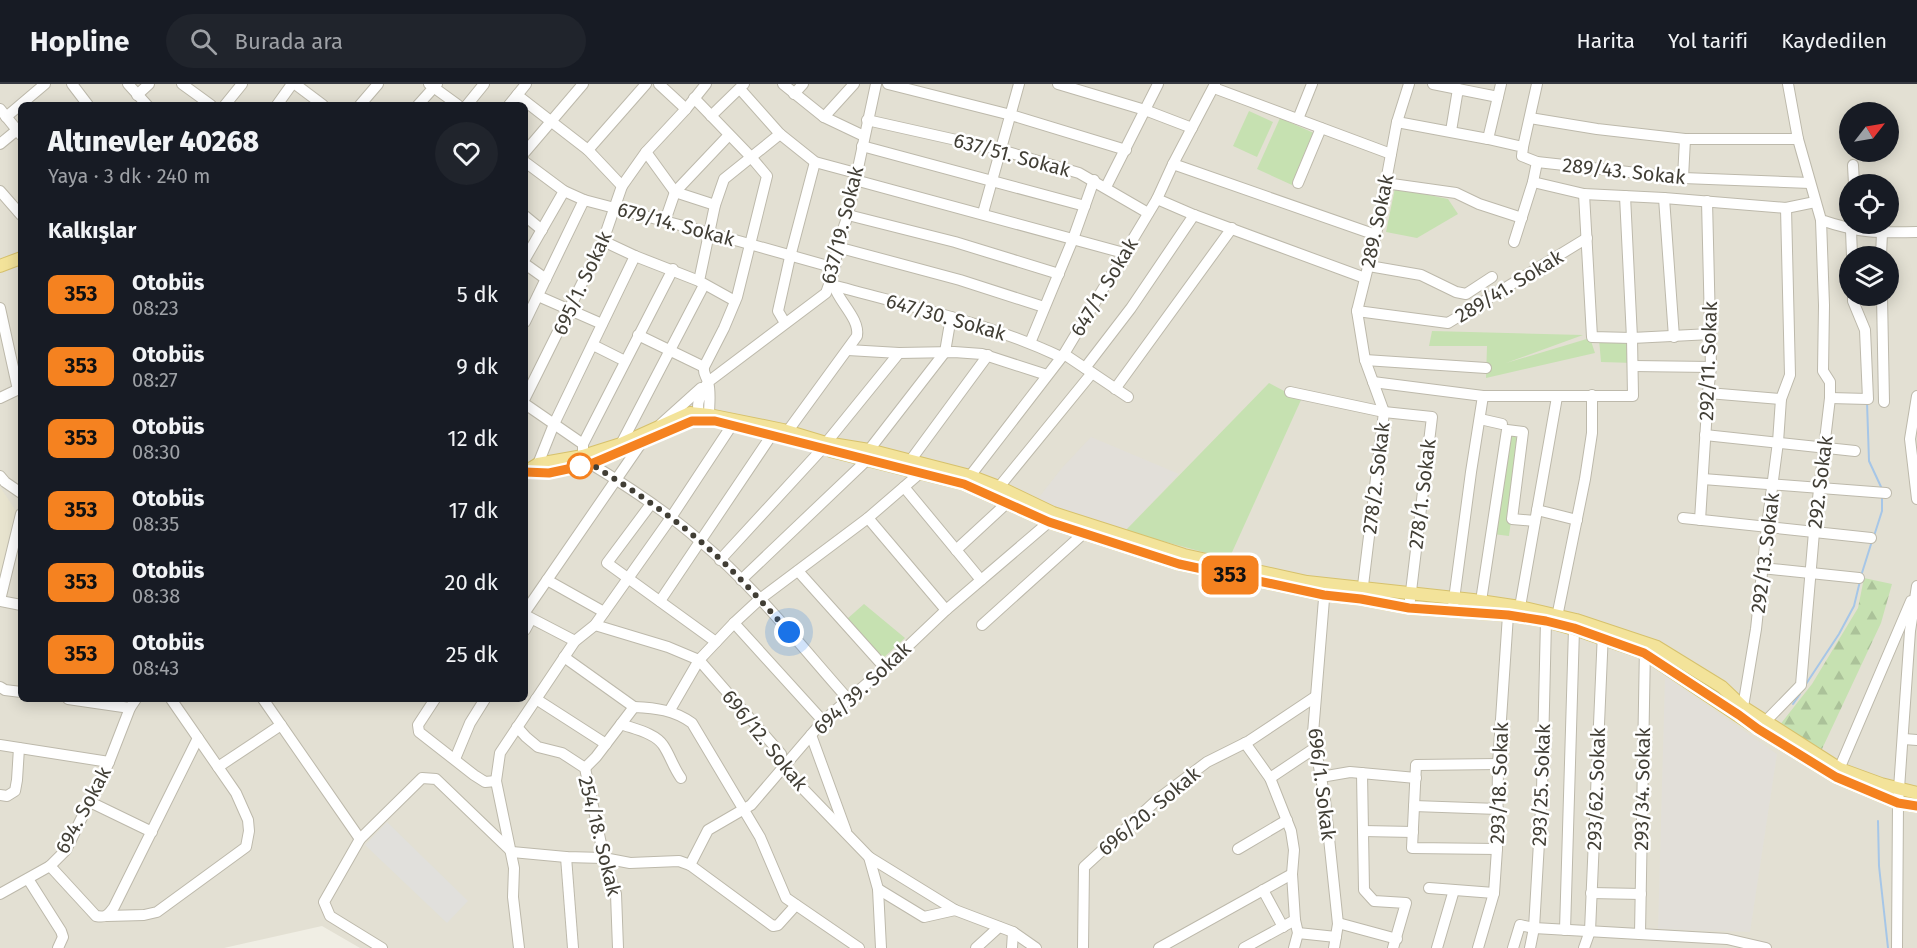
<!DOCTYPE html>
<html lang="tr">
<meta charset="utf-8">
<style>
:root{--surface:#171b24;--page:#20242c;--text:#f1f3f6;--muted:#9ea1a6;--line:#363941}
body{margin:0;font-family:"Fira Sans",sans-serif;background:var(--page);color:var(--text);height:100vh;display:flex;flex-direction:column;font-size:22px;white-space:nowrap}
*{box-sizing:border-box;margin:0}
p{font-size:20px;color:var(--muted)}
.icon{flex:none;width:33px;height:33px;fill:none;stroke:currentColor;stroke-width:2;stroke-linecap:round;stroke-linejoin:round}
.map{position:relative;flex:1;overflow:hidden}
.sheet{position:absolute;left:18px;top:18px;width:510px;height:600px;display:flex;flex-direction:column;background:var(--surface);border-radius:9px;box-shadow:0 3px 15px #0003}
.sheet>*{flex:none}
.badge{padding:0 12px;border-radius:9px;font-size:21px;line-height:39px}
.needle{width:39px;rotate:59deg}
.tools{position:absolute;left:1839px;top:18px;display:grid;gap:12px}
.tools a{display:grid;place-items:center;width:60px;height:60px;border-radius:50%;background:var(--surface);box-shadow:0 3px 15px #0003;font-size:30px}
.you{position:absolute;width:30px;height:30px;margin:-15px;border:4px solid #fff;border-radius:50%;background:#1a73e8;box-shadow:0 0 0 9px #1a73e833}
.map>.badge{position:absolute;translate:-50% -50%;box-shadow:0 0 0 3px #fff}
h2{padding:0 30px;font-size:22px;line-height:54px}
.round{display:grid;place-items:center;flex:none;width:63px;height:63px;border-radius:32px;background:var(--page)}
.summary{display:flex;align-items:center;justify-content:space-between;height:102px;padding:0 30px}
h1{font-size:28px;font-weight:800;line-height:45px}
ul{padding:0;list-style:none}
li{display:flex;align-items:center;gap:18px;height:72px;padding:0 30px}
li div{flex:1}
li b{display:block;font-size:22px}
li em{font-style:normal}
li .badge{min-width:66px;font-weight:700;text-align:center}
header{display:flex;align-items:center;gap:36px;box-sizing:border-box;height:84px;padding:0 30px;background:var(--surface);border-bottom:2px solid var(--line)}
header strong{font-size:28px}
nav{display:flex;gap:33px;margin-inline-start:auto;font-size:21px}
.search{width:420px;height:54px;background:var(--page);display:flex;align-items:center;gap:15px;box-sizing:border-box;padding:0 21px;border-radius:33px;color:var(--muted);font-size:22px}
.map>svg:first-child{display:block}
.residential{fill:#e3e0d3;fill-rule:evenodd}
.industrial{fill:#e2dfd9}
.education{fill:#e8e4cf}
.green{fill:#c6e1b1}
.forest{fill:url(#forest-firs)}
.parking{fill:#e1e0dc}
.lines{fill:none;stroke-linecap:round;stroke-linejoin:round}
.stream{stroke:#a6c6e7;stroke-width:2}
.minor-casing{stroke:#bdb9ab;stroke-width:12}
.major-casing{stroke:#d6c16c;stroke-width:14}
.minor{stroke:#fff;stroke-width:10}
.major{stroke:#f3e39a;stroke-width:12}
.line-casing{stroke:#fff;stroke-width:14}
.line{stroke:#f58220;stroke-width:9}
.walk{stroke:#413e35;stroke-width:6;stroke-dasharray:0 10.8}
.stop-dot{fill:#fff;stroke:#f58220;stroke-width:3}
.labels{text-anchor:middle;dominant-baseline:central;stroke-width:5;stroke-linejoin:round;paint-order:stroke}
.street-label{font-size:20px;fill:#413e35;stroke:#fff}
</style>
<header>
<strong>Hopline</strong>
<div class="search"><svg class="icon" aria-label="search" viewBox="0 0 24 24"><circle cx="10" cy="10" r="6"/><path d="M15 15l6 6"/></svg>Burada ara</div>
<nav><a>Harita</a><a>Yol tarifi</a><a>Kaydedilen</a></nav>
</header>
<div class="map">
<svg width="1917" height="864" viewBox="0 0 1917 864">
<defs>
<pattern id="forest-firs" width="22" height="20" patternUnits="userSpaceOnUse" patternTransform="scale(1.5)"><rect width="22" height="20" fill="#c6e1b1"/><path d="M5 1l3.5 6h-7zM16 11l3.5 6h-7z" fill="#abc299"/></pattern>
</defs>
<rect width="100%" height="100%" fill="#f0eee4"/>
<path class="residential" d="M 0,0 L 1917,0 L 1917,864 L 360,864 L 322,842 L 224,864 L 0,864 ZM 21,21 L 525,21 L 525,615 L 21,615 ZM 1850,28 L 1888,28 L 1888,68 L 1850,68 ZM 1850,100 L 1888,100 L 1888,140 L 1850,140 ZM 1850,172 L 1888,172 L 1888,212 L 1850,212 Z"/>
<g class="industrial">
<path d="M 1091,353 L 1179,390 L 1125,447 L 1036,417 L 1062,384 Z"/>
<path d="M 1665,592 L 1777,670 L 1750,848 L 1658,845 Z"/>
</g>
<path class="education" d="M 0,403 L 18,430 L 0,495 Z"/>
<g class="green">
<path d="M 1249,27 L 1273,38 L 1257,73 L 1233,62 Z"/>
<path d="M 1280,34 L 1316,50 L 1292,101 L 1257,85 Z"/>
<path d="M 1395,104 L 1448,115 L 1458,130 L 1417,154 L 1386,148 Z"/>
<path d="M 1432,247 L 1583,251 L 1506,279 L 1590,254 L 1595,269 L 1486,294 L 1487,262 L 1429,262 Z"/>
<path d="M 1599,255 L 1632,255 L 1634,279 L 1601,278 Z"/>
<path d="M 1269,299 L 1301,316 L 1229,475 L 1125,447 Z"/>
<path d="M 1507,346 L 1523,348 L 1509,452 L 1493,450 Z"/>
<path d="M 864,520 L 905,554 L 882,575 L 847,535 Z"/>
</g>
<path class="forest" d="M 1864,494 L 1892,500 L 1881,539 L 1822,665 L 1779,642 L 1812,600 L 1858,524 Z"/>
<path class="parking" d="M 387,738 L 468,817 L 447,839 L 365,761 Z"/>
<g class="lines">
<g class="stream">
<path d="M 1867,318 L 1869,377 L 1882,405"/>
<path d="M 1874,452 L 1882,427 L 1882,414"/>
<path d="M 1861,492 L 1872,457"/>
<path d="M 1806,600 L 1839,550 L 1854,522 L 1860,497"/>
<path d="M 1793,620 L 1800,610"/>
<path d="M 1878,737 L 1879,782 L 1888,864"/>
</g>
<g class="minor-casing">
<g id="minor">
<path d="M 72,0 L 88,21"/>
<path d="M 128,0 L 147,21"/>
<path d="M 182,0 L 211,21"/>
<path d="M 295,0 L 323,21"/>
<path d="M 429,0 L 458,21"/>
<path d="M 659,0 L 686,25"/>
<path d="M 783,0 L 824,33 L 864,52"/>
<path d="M 888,0 L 1011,31 L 1126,66"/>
<path d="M 1058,0 L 1145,26 L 1192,44"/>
<path d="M 1433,0 L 1458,5"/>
<path d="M 1788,0 L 1798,55 L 1821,136 C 1859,149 1877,149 1917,148"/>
<path d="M 1214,4 L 1391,70"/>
<path d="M 740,5 L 780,50 L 815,78 L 856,89"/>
<path d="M 794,10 L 803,0"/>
<path d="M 137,11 L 149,0"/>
<path d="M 517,11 L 588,66 L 622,102"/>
<path d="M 694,14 L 751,73 L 767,92 L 737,213 L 724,244 L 704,283 C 703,290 706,291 708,298 C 711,308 709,320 709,331 L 703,337 C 693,322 700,312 708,298 L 826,209 L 835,184 L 837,163 L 848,131 L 876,0"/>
<path d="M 225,21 L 242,0"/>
<path d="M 277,21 L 292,0"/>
<path d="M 360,21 L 378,0"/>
<path d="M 418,21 L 437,0"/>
<path d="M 467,21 L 484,0"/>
<path d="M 509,21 L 526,0"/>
<path d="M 0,25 L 21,51"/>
<path d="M 711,32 L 744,0"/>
<path d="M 6,33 L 45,0"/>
<path d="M 824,33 L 854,0"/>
<path d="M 1530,34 L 1597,45 L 1685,55 L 1798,55"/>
<path d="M 1298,35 L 1312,0"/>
<path d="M 867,36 L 1001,66 L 1079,89 L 1148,129"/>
<path d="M 1397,38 L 1488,55 L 1523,63 L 1522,72 L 1537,78 L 1683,94 L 1810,99"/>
<path d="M 1451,47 L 1458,5 L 1498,13"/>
<path d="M 1488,55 L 1501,0"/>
<path d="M 0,60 L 17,46"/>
<path d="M 862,62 L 1085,122"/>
<path d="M 1523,63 L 1537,0"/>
<path d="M 588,66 L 646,0"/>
<path d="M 525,68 L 583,0"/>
<path d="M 646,68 L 675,108 L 715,121"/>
<path d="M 525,78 L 564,107 L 584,116 L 710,149 L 835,184"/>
<path d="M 1537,78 L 1533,98 L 1584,110 L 1664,114 L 1786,124 L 1815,118"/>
<path d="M 1173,80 L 1376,151"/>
<path d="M 1853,81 L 1854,100"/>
<path d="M 1683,94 L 1685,55"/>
<path d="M 855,96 L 1124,169"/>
<path d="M 1298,99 L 1321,44"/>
<path d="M 1385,99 L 1456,109 L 1479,120 L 1522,134"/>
<path d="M 1106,103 L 1158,0"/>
<path d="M 0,107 L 21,131"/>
<path d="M 1584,110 L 1592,253 L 1632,254 L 1711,250"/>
<path d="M 1664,114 L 1674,253"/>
<path d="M 1157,115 L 1194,131 L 1365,194"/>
<path d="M 983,129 L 1019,0"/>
<path d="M 848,131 L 955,158 L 1059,190"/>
<path d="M 525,132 L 542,146"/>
<path d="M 665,137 L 675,108 L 729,51"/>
<path d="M 1851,146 L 1852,172"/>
<path d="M 603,157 L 635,172 L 699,197"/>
<path d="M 1514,158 L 1533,98"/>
<path d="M 837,163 L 960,196 L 1044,223"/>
<path d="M 1881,172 L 1882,149"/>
<path d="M 525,175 L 564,107"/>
<path d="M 525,180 L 546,195"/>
<path d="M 1369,182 L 1421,191 L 1456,208 L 1466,210 L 1492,193"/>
<path d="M 829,200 C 907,222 987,238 1061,273"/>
<path d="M 538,212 L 602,240"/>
<path d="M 1882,212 L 1884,318"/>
<path d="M 735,217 L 699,197 L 715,121 L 724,95 L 780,50"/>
<path d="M 0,224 L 18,306"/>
<path d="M 1357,227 L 1448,239 L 1587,154"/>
<path d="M 525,238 L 584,116"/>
<path d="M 785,239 L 778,227 L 790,173 L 815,78"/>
<path d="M 638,251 L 704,283"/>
<path d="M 1030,259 L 1073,155 L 1094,96"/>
<path d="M 593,261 L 625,277"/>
<path d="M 848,266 L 899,269 L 954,268 L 982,270 L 1047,291"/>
<path d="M 1064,270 L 1128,313"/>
<path d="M 1365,276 L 1486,284"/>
<path d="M 1633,282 L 1711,283"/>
<path d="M 1085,284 L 1131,224 L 1194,131"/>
<path d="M 1373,298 L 1483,312 L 1633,312 L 1632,254 L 1625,112"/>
<path d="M 1115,305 L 1232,144"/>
<path d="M 1290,308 L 1384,328 L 1432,333 L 1409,524"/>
<path d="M 1708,309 L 1781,315"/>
<path d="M 1917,312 L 1910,355 L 1917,415"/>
<path d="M 0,314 L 21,304"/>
<path d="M 525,314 L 603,157 L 622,102 L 646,68 L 686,25 L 706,0"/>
<path d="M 1830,314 L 1868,315 L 1865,246 L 1853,217 L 1853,212"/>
<path d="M 525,320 L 583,360"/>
<path d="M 1480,335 L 1502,340"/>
<path d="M 661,340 L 701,304"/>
<path d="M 787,348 L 857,252 C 860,235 839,218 834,202"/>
<path d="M 1705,351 L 1855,367"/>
<path d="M 826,359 L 899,269"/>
<path d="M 621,360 L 704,201"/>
<path d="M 869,366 L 945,268 L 951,233"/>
<path d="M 583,372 L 583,360 L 673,185"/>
<path d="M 910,377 L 988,271"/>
<path d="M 538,380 L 554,340 L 635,172"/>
<path d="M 591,380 C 629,403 667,428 700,457 C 755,503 800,561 848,615"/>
<path d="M 0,392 L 5,398 L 21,409"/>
<path d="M 970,392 L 1064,270 L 1157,115 L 1173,80 L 1215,0"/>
<path d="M 1703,395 L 1886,409"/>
<path d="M 904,403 L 981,496"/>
<path d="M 999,403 L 1092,289"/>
<path d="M 651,420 L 607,479 L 716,558"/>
<path d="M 1537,426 L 1577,436"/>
<path d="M 868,434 L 946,526"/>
<path d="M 1683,434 L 1871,454"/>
<path d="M 1700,436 L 1708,309 L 1711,283 L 1707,117"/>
<path d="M 956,466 L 1007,419"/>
<path d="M 720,476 L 822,365"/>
<path d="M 1762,484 L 1859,494"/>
<path d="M 798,487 L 885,584"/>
<path d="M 547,496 L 604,528"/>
<path d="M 741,496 L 867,376"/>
<path d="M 1325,503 L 1313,649 L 1325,716 L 1338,840 L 1334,864"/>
<path d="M 1362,510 L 1384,328 L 1365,276 L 1357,227 L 1376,151 L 1397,38 L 1409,0"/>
<path d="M 0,516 L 21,430"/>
<path d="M 0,517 L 21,521"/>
<path d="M 660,517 L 771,352"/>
<path d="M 1481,517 L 1507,346 L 1523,348 L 1512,435 L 1535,437"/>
<path d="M 1453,523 L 1471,388 L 1483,312"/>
<path d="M 1520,523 L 1557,313"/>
<path d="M 525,528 L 642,358"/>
<path d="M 525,531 L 575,557"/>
<path d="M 1557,533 L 1585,395 L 1592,349 L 1592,311"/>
<path d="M 734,539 L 823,637"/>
<path d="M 595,541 L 668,563 L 699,576 L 781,670 L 782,683 L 869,773 L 878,805 L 881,864"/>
<path d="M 982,541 L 1084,449"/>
<path d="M 525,546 L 531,535"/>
<path d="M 564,573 L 634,623"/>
<path d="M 0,603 L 5,606 L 21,608"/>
<path d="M 68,615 L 130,624"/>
<path d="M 263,615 L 360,755"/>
<path d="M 435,615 L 418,641 L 419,648 L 474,691 L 485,698 L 496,697"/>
<path d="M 536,615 L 606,660"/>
<path d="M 1743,623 L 1756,545 L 1767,442 L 1778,358 L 1781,315 L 1790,291 L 1786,124"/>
<path d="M 670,626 L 699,576 L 734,539 L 760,515 L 868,434 L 919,390"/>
<path d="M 621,640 C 634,645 655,649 663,661 C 670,671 673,683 681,694"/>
<path d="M 517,643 L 526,653 L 538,663 L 562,669 L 585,684 L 604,774 L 616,810 L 618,864"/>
<path d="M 1760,643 L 1801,601 L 1814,448 L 1830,314 L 1830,298 L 1823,287 L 1824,221 L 1821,136"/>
<path d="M 811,651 L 846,747"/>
<path d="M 1904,655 L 1917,656"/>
<path d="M 1245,659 L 1270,694 L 1291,747 L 1294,766 L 1292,790 L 1295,836 L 1298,849 L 1294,864"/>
<path d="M 0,661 L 109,678"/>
<path d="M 455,675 L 470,639 L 485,615"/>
<path d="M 218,683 L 281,641"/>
<path d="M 585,684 L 596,673 L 634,623 C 656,624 674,626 692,639 L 760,753 L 786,814 L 859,864"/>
<path d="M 1362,689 L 1364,806 L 1374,817 L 1406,819 L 1393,864"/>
<path d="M 1837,690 L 1911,517"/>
<path d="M 1321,693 L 1350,688 L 1416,694"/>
<path d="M 1270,694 L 1315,664"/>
<path d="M 0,711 L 7,712 L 15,707 L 17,696 L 19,664"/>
<path d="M 90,718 L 152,748"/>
<path d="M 1414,722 L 1498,725"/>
<path d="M 1363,747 L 1413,748"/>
<path d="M 1238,765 L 1287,736"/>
<path d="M 1497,765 L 1412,764 L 1416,681 L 1498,680"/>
<path d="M 566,773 L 573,864"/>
<path d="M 869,773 L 955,826 L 1013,848 L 1012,864"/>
<path d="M 690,781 L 708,746 L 751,721 L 823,637 L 885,584 L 946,526 L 1049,438"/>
<path d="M 50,782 L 96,832 C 106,834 108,831 114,823 L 198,654"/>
<path d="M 28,795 L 61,847 L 63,853 L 58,864"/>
<path d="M 1429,804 L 1494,809"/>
<path d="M 878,805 L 924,833 L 955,826"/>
<path d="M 1263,806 L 1283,843"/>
<path d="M 1591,809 L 1641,810"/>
<path d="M 0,810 L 50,782 L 66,766 L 109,678 L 130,624 L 136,615"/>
<path d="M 107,832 L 144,831 L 157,828 L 246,763 L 249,747 L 248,736 L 236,709 L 171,615"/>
<path d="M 1338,839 L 1397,855"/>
<path d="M 1565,846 L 1574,545"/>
<path d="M 1013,848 L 1036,864"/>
<path d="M 1298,849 L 1336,853"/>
<path d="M 1640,850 L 1645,562"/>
<path d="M 382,864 L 330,832 L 324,818 L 360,755 L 422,694 L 436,695 L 512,768 L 566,773 L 604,774 L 630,779 L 679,777 L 690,781 L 773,842 L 778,841 L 796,821"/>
<path d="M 519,864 L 513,813 L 514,784 L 496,697 L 500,669 L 575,557 L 595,541 L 670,435 L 732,341"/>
<path d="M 976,864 L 999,843"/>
<path d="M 1083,864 L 1084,783 L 1158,715 L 1207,678 L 1249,657 L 1315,613"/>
<path d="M 1159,864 L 1292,790"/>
<path d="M 1244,864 L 1295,836"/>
<path d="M 1437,864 L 1454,806"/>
<path d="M 1478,864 L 1494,809 L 1497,765 L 1498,680 L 1508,531"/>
<path d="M 1513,864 L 1520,841 L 1534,844 L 1727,855 L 1766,864"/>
<path d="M 1530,864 L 1534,844 L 1542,707 L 1546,537"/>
<path d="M 1584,864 L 1590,847 L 1603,548"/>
<path d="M 1897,864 L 1898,719 L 1910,547 L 1917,502"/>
</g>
</g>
<g class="major-casing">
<g id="major">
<path d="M 0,182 L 21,174"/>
<path d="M 831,367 L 964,400 L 1049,438 L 1179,480 L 1324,511 L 1361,515 L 1409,524 L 1508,531 L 1546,537 L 1574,545 L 1644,569 L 1758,645 L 1836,693 L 1898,719 L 1917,722"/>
<path d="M 525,388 L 538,380 L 583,372 L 621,360 L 690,329 L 709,331 L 783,346 L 826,359 L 869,366 L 970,392 L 999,403 L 1053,429 L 1184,471 L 1307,498 L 1473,516 L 1520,523 L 1576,536 L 1657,563 L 1722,603 L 1743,623 L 1840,685 L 1881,700 L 1917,709"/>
<path d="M 526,388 C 560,389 589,381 619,368"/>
</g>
</g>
<use href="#minor" class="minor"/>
<use href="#major" class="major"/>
</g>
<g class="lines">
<g class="line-casing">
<path id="line" d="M 525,388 L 549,389 L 591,380 L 692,337 L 715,337 L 964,400 L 1049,438 L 1179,480 L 1324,511 L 1361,515 L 1409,524 L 1508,531 L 1546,537 L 1574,544 L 1644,569 L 1739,631 L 1758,645 L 1836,693 L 1898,719 L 1917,722"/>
</g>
<use href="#line" class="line"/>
<path class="walk" d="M 580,382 L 578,383 L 591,380 C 628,403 666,428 700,457 C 732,484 761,517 789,548"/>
</g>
<circle class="stop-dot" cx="580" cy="382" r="12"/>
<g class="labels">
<g class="street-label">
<text transform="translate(1012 71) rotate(15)">637/51. Sokak</text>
<text transform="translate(1624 87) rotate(6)">289/43. Sokak</text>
<text transform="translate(1377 137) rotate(-78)">289. Sokak</text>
<text transform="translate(676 140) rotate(15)">679/14. Sokak</text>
<text transform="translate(842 141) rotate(-76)">637/19. Sokak</text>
<text transform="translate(582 199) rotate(-65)">695/1. Sokak</text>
<text transform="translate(1509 202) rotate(-31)">289/41. Sokak</text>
<text transform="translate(1104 203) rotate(-59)">647/1. Sokak</text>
<text transform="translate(946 233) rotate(16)">647/30. Sokak</text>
<text transform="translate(1708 277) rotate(-88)">292/11. Sokak</text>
<text transform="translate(1376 394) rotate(-83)">278/2. Sokak</text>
<text transform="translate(1820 398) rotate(-83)">292. Sokak</text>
<text transform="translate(1422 410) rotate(-83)">278/1. Sokak</text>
<text transform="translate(1765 469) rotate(-83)">292/13. Sokak</text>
<text transform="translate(862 604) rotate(-43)">694/39. Sokak</text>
<text transform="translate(765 656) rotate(51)">696/12. Sokak</text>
<text transform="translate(1499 699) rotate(-88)">293/18. Sokak</text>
<text transform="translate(1322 700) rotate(83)">696/1. Sokak</text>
<text transform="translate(1541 701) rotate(-88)">293/25. Sokak</text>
<text transform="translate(1596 705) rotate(-88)">293/62. Sokak</text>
<text transform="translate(1642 705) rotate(-89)">293/34. Sokak</text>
<text transform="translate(83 726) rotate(-62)">694. Sokak</text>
<text transform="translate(1149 727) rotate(-40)">696/20. Sokak</text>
<text transform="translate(600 752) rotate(76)">254/18. Sokak</text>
</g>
</g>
</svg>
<div class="tools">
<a><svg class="needle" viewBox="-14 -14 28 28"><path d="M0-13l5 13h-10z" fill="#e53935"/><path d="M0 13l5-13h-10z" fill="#9ea1a6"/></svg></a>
<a><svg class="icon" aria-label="locate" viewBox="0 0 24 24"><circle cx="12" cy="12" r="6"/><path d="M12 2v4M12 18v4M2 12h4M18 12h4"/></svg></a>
<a><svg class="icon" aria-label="layers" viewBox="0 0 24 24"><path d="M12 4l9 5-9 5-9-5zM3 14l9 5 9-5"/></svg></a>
</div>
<div class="you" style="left:789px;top:548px"></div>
<b class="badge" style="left:1230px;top:491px;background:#f58220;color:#111">353</b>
<section class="sheet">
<div class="summary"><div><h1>Altınevler 40268</h1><p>Yaya · 3 dk · 240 m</p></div><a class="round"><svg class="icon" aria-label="heart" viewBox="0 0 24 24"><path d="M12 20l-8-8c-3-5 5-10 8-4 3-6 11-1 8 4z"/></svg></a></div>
<h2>Kalkışlar</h2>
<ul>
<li><span class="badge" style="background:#f58220;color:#111">353</span><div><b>Otobüs</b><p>08:23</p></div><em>5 dk</em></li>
<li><span class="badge" style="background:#f58220;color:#111">353</span><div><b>Otobüs</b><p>08:27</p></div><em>9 dk</em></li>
<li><span class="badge" style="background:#f58220;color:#111">353</span><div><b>Otobüs</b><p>08:30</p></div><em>12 dk</em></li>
<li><span class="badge" style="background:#f58220;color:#111">353</span><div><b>Otobüs</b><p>08:35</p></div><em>17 dk</em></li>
<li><span class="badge" style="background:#f58220;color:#111">353</span><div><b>Otobüs</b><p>08:38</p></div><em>20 dk</em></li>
<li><span class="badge" style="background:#f58220;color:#111">353</span><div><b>Otobüs</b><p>08:43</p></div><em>25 dk</em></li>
</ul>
</section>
</div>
